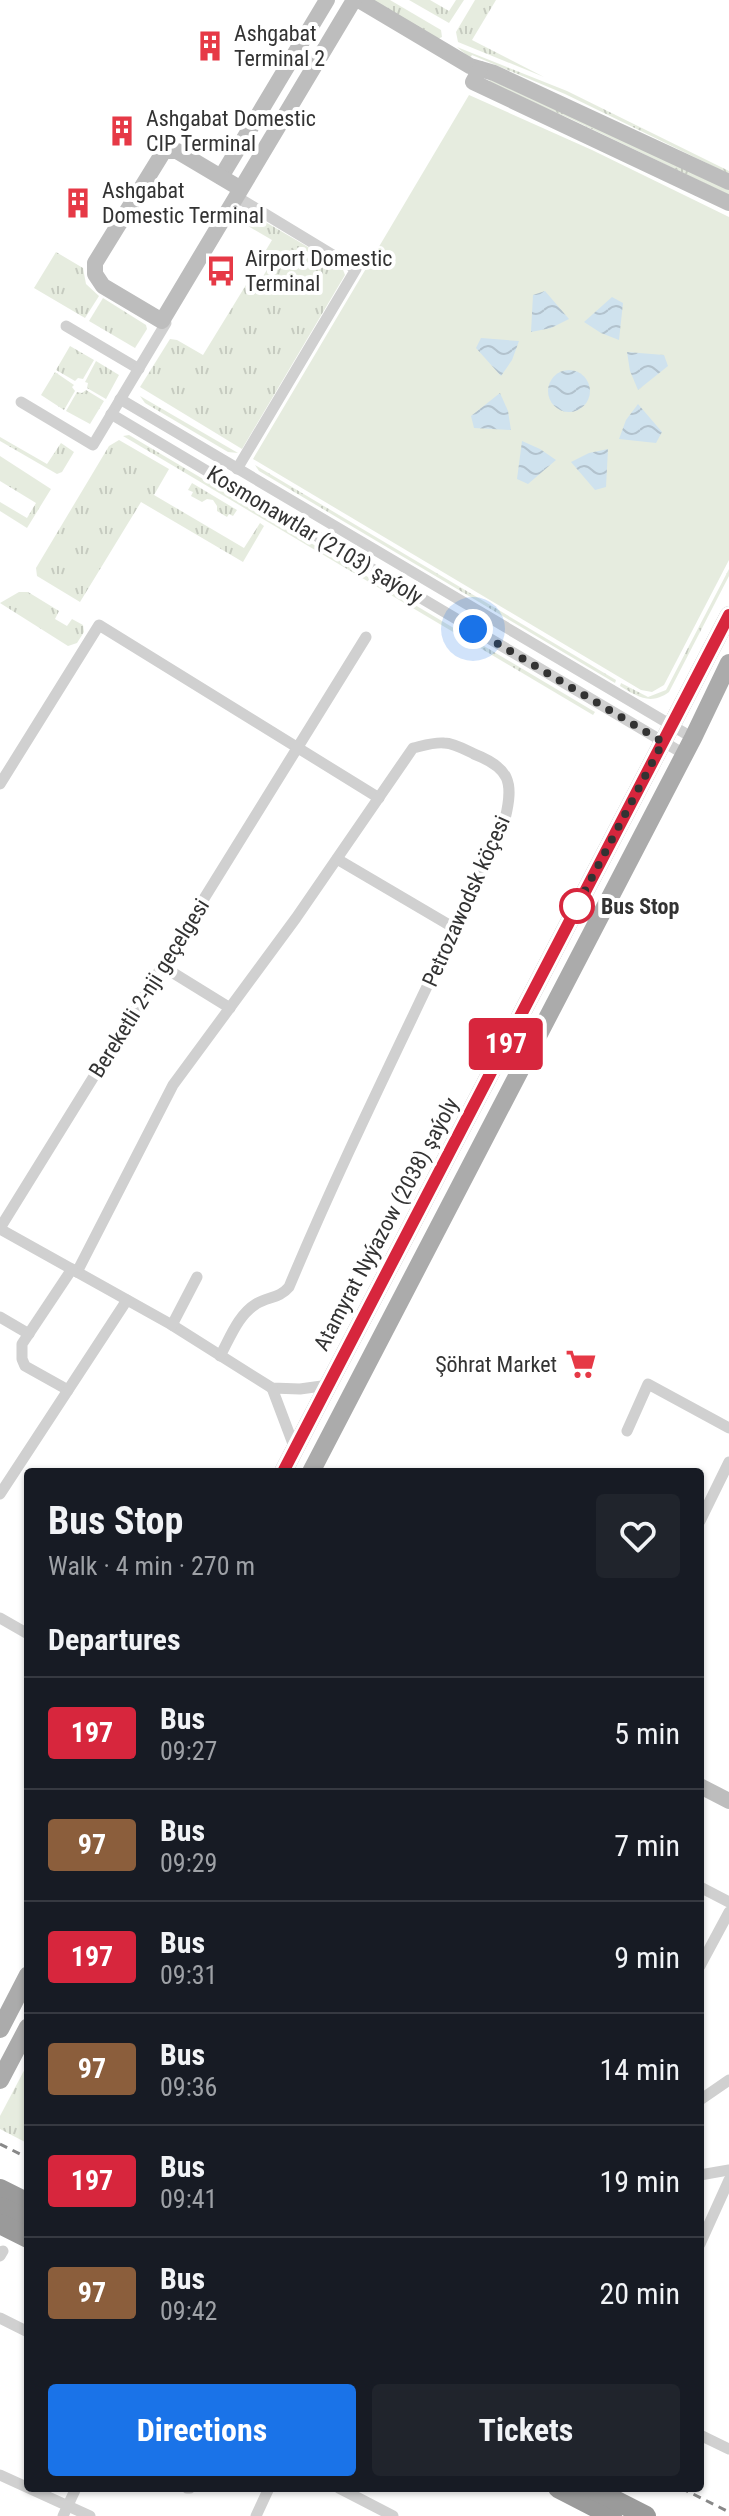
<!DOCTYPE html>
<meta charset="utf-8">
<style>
:root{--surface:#171b24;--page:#20242c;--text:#f1f3f6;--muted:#9ea1a6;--line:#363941;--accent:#1a73e8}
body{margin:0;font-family:"Roboto Condensed",sans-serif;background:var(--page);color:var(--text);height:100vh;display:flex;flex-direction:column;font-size:30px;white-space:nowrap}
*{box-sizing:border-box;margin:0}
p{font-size:26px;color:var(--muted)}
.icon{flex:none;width:44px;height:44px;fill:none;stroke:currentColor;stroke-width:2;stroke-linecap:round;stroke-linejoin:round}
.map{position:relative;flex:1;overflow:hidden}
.sheet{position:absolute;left:24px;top:1468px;width:680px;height:1024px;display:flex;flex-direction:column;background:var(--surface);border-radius:8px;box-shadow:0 2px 6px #0004}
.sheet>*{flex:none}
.badge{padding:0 16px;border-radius:6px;font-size:28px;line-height:52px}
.you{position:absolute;width:40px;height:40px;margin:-20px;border:6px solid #fff;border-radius:50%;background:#1a73e8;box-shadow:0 0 0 12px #1a73e833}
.map>.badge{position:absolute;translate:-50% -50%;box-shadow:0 0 0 4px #fff}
h2{padding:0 24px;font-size:30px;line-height:72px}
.round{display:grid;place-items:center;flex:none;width:84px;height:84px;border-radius:8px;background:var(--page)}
.overview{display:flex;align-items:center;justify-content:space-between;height:136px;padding:0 24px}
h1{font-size:38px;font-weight:700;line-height:60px}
.primary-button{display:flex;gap:16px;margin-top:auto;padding:16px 24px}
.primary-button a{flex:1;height:92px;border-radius:8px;background:var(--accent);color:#fff;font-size:32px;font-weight:700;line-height:92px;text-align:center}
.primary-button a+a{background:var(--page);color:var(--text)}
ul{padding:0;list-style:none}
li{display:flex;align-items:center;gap:24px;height:112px;padding:0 24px;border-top:2px solid var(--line)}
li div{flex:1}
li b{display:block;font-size:30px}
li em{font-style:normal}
li .badge{min-width:88px;font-weight:700;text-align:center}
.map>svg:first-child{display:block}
.grass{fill:url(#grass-tufts)}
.green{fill:#e6ecdf}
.water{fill:url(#water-waves)}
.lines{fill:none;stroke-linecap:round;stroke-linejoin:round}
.street{stroke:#d0d0d0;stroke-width:11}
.secondary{stroke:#bdbdbd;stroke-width:16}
.primary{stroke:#ababab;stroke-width:18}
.highway{stroke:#9a9a9a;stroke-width:20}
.rail{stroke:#888;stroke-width:3;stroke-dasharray:8 6;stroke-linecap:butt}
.line-casing{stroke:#fff;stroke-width:18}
.line{stroke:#d7263d;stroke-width:12}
.walk{stroke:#333;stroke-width:8;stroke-dasharray:0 14.4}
.stop-dot{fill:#fff;stroke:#d7263d;stroke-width:4}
.labels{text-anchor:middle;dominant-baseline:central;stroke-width:8;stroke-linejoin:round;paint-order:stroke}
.poi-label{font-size:22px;fill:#333;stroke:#fff;text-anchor:start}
.street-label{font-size:22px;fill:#333;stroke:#fff}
.stop-label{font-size:22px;font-weight:bold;fill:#333;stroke:#fff;text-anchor:start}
</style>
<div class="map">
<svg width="729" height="2516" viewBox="0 0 729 2516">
<defs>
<pattern id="grass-tufts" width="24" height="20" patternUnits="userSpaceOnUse" patternTransform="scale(2)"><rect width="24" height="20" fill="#e6ecdf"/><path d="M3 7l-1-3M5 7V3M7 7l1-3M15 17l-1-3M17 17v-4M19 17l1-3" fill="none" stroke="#c6cbc0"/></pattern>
<pattern id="water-waves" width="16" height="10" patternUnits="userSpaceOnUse" patternTransform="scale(2)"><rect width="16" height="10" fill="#cfe2ee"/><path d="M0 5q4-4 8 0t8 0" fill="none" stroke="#b2c2cd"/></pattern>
</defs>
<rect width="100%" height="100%" fill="#fff"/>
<g class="grass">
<path d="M 370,0 L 390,0 L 441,30 L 442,37 L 438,39 Z"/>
<path d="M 409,0 L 430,0 L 449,11 L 456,0 L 464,0 L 449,23 Z"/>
<path d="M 475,0 L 496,0 L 472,40 L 544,77 L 458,42 L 456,32 Z"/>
<path d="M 457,47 L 567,91 L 729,171 L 729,174 L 565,94 L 472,55 L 470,58 Z"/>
<path d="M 489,79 L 729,189 L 729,195 L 571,119 L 490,84 Z"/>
<path d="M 240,209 L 245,210 L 342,267 L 345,275 L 242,449 L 140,387 L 170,339 L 177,340 L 203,355 L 249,280 L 258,285 L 272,261 L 263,255 L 272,240 L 236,219 L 236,213 Z"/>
<path d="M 56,252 L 83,268 L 86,284 L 99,296 L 85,318 L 34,288 Z"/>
<path d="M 103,298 L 146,325 L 147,329 L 135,348 L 89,321 Z"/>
<path d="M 70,346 L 94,360 L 83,379 L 78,378 L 75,381 L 56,370 Z"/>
<path d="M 96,361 L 119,375 L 106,399 L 87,388 L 88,383 L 85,382 Z"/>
<path d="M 55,372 L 74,385 L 72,387 L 75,391 L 64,410 L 41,395 Z"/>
<path d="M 86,390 L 104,401 L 90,424 L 66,411 L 77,392 L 82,393 Z"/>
<path d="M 140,396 L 238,453 L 228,452 L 145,403 Z"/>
<path d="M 129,435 L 595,712 L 593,715 L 123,436 Z"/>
<path d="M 0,437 L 47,464 L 61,443 L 74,452 L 62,472 L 57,474 L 0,441 Z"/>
<path d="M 119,440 L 169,469 L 154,495 L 244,548 L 260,523 L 264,526 L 243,562 L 141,502 L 80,602 L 37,576 L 36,568 L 109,446 Z"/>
<path d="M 0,456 L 51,489 L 27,528 L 0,511 L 0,502 L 27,518 L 36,503 L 0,481 Z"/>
<path d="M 255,465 L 616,680 L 615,683 L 259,471 Z"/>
<path d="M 192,483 L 237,510 L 233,516 L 229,514 L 227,517 L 217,511 L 217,506 L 213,500 L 207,499 L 202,502 L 191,496 L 193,492 L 188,490 Z"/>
<path d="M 729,569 L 729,576 L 669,692 C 650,706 637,696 620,686 L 621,683 L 648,697 L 666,690 Z"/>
<path d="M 19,592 L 28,592 L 59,611 L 55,619 L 67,626 L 72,619 L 83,625 L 84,632 L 77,643 L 68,646 L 0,603 Z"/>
<path d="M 28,2063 L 28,2137 L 25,2142 L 0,2129 L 0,2116 Z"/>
</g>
<path class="green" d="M 469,95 L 592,150 L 729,217 L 729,560 L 664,685 L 652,692 L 641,690 L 253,459 Z"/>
<g class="water">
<path d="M 545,291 L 569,319 L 551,328 L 531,332 L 533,295 Z"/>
<path d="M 612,297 L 623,303 L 619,340 L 601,333 L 584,322 Z"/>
<path d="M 481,338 L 519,341 L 512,360 L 501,376 L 476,348 Z"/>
<path d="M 627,352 L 664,355 L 668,366 L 638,390 L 630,371 Z"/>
<circle cx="569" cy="391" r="21"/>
<path d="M 500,393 L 508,411 L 511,430 L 474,428 L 471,416 Z"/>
<path d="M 638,404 L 662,432 L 656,443 L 619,439 L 626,420 Z"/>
<path d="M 522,441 L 540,449 L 556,460 L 528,484 L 517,479 Z"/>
<path d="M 608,449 L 606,487 L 595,490 L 571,462 L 589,453 Z"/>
</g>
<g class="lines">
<g class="street">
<path d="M 66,326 L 139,369"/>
<path d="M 120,399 L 693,738"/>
<path d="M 21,402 L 93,445 L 166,323 L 162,321"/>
<path d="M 111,414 L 684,754"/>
<path d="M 237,469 L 356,269 L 237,197"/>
<path d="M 0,784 L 99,625 L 379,798"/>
<path d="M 337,859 L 456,929"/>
<path d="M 162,966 L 230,1008"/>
<path d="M 0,1228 L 366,637"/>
<path d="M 0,1229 L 172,1325 L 272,1388 L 300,1389 L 329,1385"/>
<path d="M 77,1272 L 173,1085 L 296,918 L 413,748 C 422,746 434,742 444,743 C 454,743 466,750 474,754 C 510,768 514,782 505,819 C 435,976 355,1129 289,1287 C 279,1299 268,1296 256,1304 C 238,1315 230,1338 220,1356"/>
<path d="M 0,1317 L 29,1334"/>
<path d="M 172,1325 L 197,1277"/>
<path d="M 272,1388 L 295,1449"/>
<path d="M 68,1390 L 25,1366 L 22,1359 L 22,1344 L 72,1269"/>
<path d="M 627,1431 L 648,1384 L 729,1428"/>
<path d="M 0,1494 L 127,1300"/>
<path d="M 700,1521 L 729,1462"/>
<path d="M 0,1618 L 28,1634"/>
<path d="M 700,1887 L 729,1902"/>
<path d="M 700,1966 L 729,1912"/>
<path d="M 700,2100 L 729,2080"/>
<path d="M 700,2175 L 729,2170"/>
<path d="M 700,2244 L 729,2180"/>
<path d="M 0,2256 L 3,2251"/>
<path d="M 0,2318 L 28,2332"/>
<path d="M 700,2435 L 729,2449"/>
<path d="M 0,2475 L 90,2516"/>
<path d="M 187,2488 L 190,2488"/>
<path d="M 339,2488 L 393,2516"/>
<path d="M 63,2516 L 76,2488"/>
<path d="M 256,2516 L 269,2488"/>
</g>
<g class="secondary">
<path d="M 359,0 L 470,66 L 494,73 L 729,182"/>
<path d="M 480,69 L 473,82 L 729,203"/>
<path d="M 221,177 L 327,0"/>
<path d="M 241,189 L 177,151 L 164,151 L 95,263 L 95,274 L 103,286 L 162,321 L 354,0"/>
<path d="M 700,1786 L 729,1801"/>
</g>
<g class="primary">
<path d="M 283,1472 L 729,615"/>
<path d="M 311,1472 L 693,738 L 729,663"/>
<path d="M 0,2029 L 28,1975"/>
<path d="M 0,2080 L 28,2027"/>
</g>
<g class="highway">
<path d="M 0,2189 L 28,2203"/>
<path d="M 0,2207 L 28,2221"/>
<path d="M 0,2224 L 28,2238"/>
<path d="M 558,2488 L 612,2516"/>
<path d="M 591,2488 L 646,2516"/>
</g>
<g class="rail">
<path d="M 0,2144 L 28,2158"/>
<path d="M 681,2488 L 729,2512"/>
</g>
</g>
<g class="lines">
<g class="line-casing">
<path id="line" d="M 283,1472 L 729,615"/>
</g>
<use href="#line" class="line"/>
<path class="walk" d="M 473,629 L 663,742 L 577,906"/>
</g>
<defs>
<g id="building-bare" transform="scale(2.4)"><path d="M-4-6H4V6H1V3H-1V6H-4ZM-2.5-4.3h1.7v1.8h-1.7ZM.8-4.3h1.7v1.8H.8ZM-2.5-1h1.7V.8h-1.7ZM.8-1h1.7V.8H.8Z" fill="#e63946" stroke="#fff" stroke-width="2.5" paint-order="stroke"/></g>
<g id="bus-bare" transform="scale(2.4)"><path d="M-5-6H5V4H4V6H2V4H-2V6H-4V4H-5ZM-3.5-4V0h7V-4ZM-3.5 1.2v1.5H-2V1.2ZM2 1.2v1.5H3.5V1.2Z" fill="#e63946" stroke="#fff" stroke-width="2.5" paint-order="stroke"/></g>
<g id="supermarket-bare" transform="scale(2.4)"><path d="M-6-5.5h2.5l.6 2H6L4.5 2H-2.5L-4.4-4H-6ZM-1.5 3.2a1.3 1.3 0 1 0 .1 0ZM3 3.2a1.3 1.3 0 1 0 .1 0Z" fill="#e63946" stroke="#fff" stroke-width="2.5" paint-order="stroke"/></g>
</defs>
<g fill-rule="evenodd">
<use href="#building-bare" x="210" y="46"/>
<use href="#building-bare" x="122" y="131"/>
<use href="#building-bare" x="78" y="203"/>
<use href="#bus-bare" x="221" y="271"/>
<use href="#supermarket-bare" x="581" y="1364"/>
</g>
<circle class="stop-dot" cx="577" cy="906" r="16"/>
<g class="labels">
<g class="poi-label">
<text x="234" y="33">Ashgabat<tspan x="234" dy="25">Terminal 2</tspan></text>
<text x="146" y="118">Ashgabat Domestic<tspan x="146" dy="25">CIP Terminal</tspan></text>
<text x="102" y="190">Ashgabat<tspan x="102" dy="25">Domestic Terminal</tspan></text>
<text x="245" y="258">Airport Domestic<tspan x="245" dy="25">Terminal</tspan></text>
<text x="557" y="1364" text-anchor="end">Şöhrat Market</text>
</g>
<g class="street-label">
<text transform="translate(315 535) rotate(31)">Kosmonawtlar (2103) şaýoly</text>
<text transform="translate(466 901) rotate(-66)">Petrozawodsk köçesi</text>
<text transform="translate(149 988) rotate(-58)">Bereketli 2-nji geçelgesi</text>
<text transform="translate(386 1224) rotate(-62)">Atamyrat Nyýazow (2038) şaýoly</text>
</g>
<g class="stop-label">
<text x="601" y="906">Bus Stop</text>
</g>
</g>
</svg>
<div class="you" style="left:473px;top:629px"></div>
<b class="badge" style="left:506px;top:1044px;background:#d7263d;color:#fff">197</b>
<section class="sheet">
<div class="overview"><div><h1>Bus Stop</h1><p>Walk · 4 min · 270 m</p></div><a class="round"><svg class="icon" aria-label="heart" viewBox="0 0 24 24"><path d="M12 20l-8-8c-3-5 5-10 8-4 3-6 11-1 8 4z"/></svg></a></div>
<h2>Departures</h2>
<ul>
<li><span class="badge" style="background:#d7263d;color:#fff">197</span><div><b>Bus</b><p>09:27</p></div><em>5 min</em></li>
<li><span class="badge" style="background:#8b5e3c;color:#fff">97</span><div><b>Bus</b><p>09:29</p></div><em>7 min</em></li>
<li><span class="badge" style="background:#d7263d;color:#fff">197</span><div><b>Bus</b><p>09:31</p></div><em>9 min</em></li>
<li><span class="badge" style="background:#8b5e3c;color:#fff">97</span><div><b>Bus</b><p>09:36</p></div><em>14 min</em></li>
<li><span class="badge" style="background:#d7263d;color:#fff">197</span><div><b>Bus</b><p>09:41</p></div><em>19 min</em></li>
<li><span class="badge" style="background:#8b5e3c;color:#fff">97</span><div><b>Bus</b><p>09:42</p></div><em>20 min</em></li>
</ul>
<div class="primary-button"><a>Directions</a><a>Tickets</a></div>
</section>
</div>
